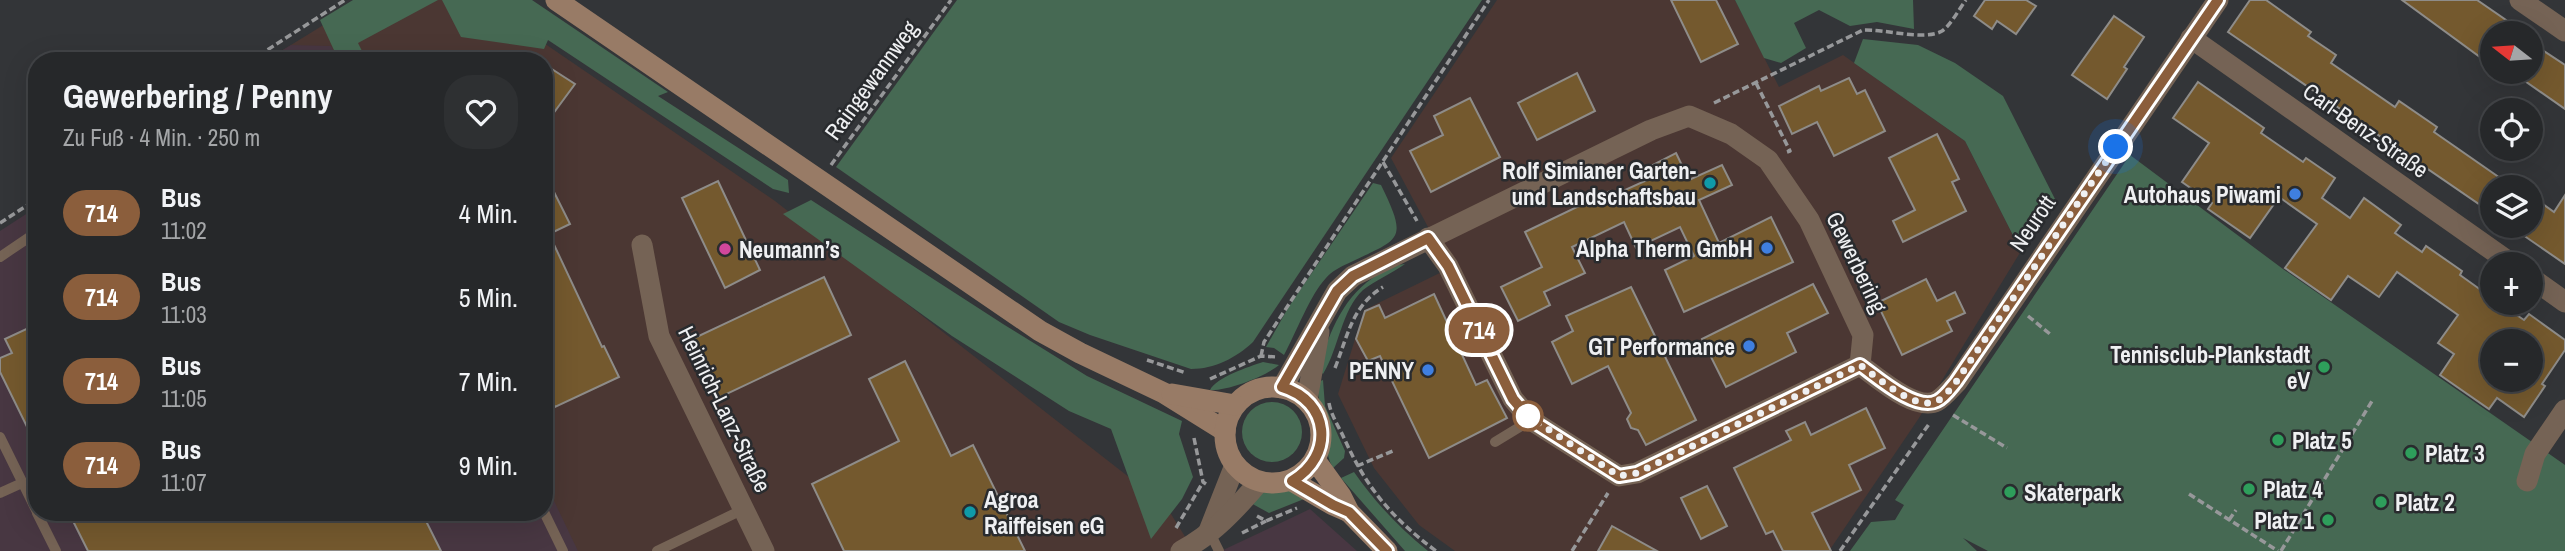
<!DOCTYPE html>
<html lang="de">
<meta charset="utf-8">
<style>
:root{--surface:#26282a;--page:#2e3032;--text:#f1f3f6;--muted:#a4a6a8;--line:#424447}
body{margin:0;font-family:"Archivo Narrow",sans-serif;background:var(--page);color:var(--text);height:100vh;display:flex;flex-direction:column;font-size:26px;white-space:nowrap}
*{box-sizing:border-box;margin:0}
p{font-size:23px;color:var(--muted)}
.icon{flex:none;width:38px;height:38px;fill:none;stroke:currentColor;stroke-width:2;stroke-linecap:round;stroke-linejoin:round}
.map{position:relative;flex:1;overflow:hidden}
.panel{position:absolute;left:28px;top:52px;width:525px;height:469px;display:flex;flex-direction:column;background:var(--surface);border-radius:28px;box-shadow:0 7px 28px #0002,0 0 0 2px var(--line)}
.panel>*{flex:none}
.badge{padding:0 14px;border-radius:23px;font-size:24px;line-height:46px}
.needle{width:46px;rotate:287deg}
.tools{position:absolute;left:2480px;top:21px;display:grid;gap:14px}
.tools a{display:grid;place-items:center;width:63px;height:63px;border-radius:50%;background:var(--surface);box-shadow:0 7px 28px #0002,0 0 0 2px var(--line);font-size:35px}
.you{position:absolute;width:35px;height:35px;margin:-18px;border:5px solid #fff;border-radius:50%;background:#1a73e8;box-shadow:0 0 0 10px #1a73e833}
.map>.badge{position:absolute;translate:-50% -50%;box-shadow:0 0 0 4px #fff}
.round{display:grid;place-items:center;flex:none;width:74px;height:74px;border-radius:28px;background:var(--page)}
.head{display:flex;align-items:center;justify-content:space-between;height:119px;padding:0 35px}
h1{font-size:33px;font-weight:700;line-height:52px}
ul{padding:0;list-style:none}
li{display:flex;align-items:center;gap:21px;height:84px;padding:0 35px}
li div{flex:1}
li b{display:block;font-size:26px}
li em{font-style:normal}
li .badge{min-width:77px;font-weight:700;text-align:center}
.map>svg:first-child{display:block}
.commercial{fill:#4b3733}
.industrial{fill:#483742}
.green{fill:#466953}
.building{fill:#74592e;stroke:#8e8c89;stroke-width:2;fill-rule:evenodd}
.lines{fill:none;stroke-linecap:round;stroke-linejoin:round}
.path{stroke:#97989a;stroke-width:3.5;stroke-dasharray:7 3.5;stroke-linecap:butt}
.lane{stroke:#756355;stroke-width:10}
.street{stroke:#756355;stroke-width:21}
.secondary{stroke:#987b66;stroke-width:21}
.line-casing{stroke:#fff;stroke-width:16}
.line{stroke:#8b5e3c;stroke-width:10}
.walk{stroke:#eff0f2;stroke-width:7;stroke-dasharray:0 12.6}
.culture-dot{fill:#0f9aa8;stroke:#292b2e;stroke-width:2.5}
.shop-dot{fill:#3f7fe0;stroke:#292b2e;stroke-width:2.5}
.hotel-dot{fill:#d1479c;stroke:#292b2e;stroke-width:2.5}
.leisure-dot{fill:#2e9e5b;stroke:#292b2e;stroke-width:2.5}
.stop-dot{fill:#fff;stroke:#8b5e3c;stroke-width:3.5}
.labels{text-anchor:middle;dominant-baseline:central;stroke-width:5;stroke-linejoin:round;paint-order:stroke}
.street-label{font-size:23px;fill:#eff0f2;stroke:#292b2e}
.poi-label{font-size:23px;font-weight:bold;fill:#eff0f2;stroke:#292b2e;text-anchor:end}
</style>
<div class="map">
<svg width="2565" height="551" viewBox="0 0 2565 551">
<rect width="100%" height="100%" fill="#333538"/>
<g class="commercial">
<path d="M 364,0 L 481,0 L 775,201 L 1166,506 L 1194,551 L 0,551 L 0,235 L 37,513 L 544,513 L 544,61 L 265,61 Z"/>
<path d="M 1497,0 L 1735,0 L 1779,87 L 1843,55 L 1965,141 L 2021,251 L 1919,418 L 1829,551 L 1455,551 L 1419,525 L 1374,468 L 1338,394 L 1364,310 L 1450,268 L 1391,158 Z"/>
</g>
<g class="industrial">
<path d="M 291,45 L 331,46 L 339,61 L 265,61 Z"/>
<path d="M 37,207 L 37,513 L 544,513 L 544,480 L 578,551 L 0,551 L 0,231 Z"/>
<path d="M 1310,509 L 1357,551 L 1221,551 Z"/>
</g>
<g class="green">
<path d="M 353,0 L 438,0 L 358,43 L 367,61 L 339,61 L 320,20 Z"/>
<path d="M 442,0 L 532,0 L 668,92 L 658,96 L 788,180 L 789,193 L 773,189 L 548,40 L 544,49 L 461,37 Z"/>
<path d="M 957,0 L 1482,0 L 1253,342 C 1236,358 1214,369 1191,369 L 1090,335 L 1059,322 L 836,167 Z"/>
<path d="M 1735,0 L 1913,0 L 1914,29 L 1877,22 L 1850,26 L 1819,10 L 1794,23 L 1806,48 L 1781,63 L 1764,58 Z"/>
<path d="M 1863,39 L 1918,45 L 1955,63 L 2003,96 L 2056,201 L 2021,251 L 1965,141 L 1854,63 Z"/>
<path d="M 2130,155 L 2283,269 L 2565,465 L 2565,551 L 1988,551 L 1963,538 L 1977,551 L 1850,551 L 1871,522 L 1895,520 L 1904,505 L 1895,500 Z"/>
<path d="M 1373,183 L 1381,185 C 1409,242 1400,238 1349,263 C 1340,267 1332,271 1326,278 C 1310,295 1296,333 1284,355 L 1274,348 L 1266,347 L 1288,308 Z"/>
<path d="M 811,200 L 1003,324 L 1087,376 L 1182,421 L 1179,434 L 1193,477 L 1182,499 L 1151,539 L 1111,429 L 1069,411 L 952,336 L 783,214 Z"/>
<path d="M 1405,264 C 1393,273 1374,281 1363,290 C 1341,311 1339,348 1323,374 L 1318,369 C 1330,331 1344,294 1379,274 C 1388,269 1395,265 1405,264 Z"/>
<path d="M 1263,362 L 1279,365 C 1266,376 1228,391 1210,390 C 1217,377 1248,367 1263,362 Z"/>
<path d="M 1323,380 L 1325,406 L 1345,451 L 1344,458 L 1333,468 C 1324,453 1328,437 1325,420 C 1322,406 1316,396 1318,382 Z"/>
<circle cx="1272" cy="432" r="30"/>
<path d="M 1354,472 C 1375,502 1399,528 1428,551 L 1405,551 L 1341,478 Z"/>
<path d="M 1268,489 L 1300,491 L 1309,497 L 1269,513 L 1249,502 Z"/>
</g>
<g class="building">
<path d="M 1671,0 L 1716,0 L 1738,44 L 1701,62 Z"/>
<path d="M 1985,0 L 2026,0 L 2036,6 L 2016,34 L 1997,21 L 1992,29 L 1974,16 Z"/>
<path d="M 2250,0 L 2266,0 L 2311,32 L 2308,36 L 2336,55 L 2331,63 L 2395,107 L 2399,101 L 2437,127 L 2434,132 L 2513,187 L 2492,187 L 2492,213 L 2228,32 Z"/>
<path d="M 2402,0 L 2477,0 L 2506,20 L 2496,33 L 2492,33 L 2492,40 L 2480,57 Z"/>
<path d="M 2114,16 L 2144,37 L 2124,67 L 2127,69 L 2107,99 L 2072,75 Z"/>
<path d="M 2530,42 L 2565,65 L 2565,109 L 2512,72 L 2530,72 Z"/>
<path d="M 544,64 L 575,84 L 544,126 Z"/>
<path d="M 1577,73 L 1595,111 L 1537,140 L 1518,103 Z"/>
<path d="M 1849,78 L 1857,94 L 1865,90 L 1885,131 L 1834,156 L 1817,122 L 1792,134 L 1779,106 L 1819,86 L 1821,91 Z"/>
<path d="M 2198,82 L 2264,128 L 2261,133 L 2303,162 L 2306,158 L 2335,178 L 2322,198 L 2350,218 L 2364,198 L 2401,225 L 2395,233 L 2422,252 L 2426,246 L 2462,271 L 2460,275 L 2492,298 L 2492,303 L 2499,303 L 2524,320 L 2529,314 L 2565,340 L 2565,350 L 2542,384 L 2545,386 L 2524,417 L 2497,398 L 2489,409 L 2440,375 L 2454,354 L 2438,343 L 2458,315 L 2397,272 L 2379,297 L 2348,276 L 2331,300 L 2285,268 L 2317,224 L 2279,197 L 2250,238 L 2208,209 L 2212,203 L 2182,182 L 2209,143 L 2173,118 ZM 2492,341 L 2530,341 L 2530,380 L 2492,380 Z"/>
<path d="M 1470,98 L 1500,157 L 1431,192 L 1410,151 L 1443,135 L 1434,116 Z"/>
<path d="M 1937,134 L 1959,179 L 1952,182 L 1966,211 L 1903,242 L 1893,221 L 1915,210 L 1889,158 Z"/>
<path d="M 1676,153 L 1689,180 L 1722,165 L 1732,185 L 1699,200 L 1719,243 L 1771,217 L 1793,262 L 1684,312 L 1665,270 L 1694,256 L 1680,227 L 1636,248 L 1624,222 L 1572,247 L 1585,273 L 1544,292 L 1550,305 L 1518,321 L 1501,287 L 1542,267 L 1525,232 L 1610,191 L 1612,196 L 1656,176 L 1651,166 Z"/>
<path d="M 544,172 L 570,224 L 549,234 L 602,347 L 604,346 L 619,377 L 555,407 L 544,383 Z"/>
<path d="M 718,181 L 760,270 L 725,288 L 682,198 Z"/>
<path d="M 2530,195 L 2554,212 L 2565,195 L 2565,264 L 2510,226 L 2530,226 Z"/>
<path d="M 824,277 L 851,335 L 716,399 L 688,341 Z"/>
<path d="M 1926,279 L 1937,301 L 1955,292 L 1965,313 L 1947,321 L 1952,331 L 1902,355 L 1877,303 Z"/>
<path d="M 1813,284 L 1828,313 L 1787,333 L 1796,352 L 1726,387 L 1702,339 Z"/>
<path d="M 1631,287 L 1696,420 L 1646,445 L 1638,430 L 1631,428 L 1627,419 L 1631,413 L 1608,366 L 1572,384 L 1552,342 L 1573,331 L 1566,316 Z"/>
<path d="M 1434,294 L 1476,385 L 1487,380 L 1507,418 L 1429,458 L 1380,356 L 1368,361 L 1356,339 L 1365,311 L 1379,305 L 1385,318 Z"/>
<path d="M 37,324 L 37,447 L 0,372 L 0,358 L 12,353 L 5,339 Z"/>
<path d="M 905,361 L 951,456 L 973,445 L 1025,551 L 844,551 L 812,484 L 899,441 L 869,379 Z"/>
<path d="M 1866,408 L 1885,448 L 1849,465 L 1861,490 L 1812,513 L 1831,551 L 1783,551 L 1773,531 L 1766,534 L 1734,468 L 1791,440 L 1786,431 L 1805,422 L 1811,435 Z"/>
<path d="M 1707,486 L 1727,526 L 1701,539 L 1681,498 Z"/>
<path d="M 69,513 L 422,513 L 441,551 L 88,551 Z"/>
<path d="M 1612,526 L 1657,551 L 1598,551 Z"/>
</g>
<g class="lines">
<g class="path">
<path d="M 250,61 L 345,0"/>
<path d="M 1756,83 L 1790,151 L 1787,152"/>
<path d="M 1714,103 L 1863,30 C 1885,29 1925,41 1942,31 C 1951,25 1959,9 1966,0"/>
<path d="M 1383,162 L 1417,221"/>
<path d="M 831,165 L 951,0"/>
<path d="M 0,223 L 37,199"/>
<path d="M 2028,316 L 2050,334"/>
<path d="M 1261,356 L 1264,342 L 1489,0"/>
<path d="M 1147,360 L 1186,373"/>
<path d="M 1335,368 C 1348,335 1352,306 1383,287"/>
<path d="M 1210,379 L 1261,356 L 1277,357"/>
<path d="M 1329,403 C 1331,415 1339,427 1344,438 C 1367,489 1392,518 1436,551"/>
<path d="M 1953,415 L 2007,448"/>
<path d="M 1194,438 L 1203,482 L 1206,484"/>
<path d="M 1357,466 L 1395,450"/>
<path d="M 2189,494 L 2278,551"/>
<path d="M 1257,516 L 1266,521 L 1297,508"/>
<path d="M 2229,520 L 2236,510"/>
<path d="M 1176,528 L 1203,482"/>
<path d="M 1242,533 L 1266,521"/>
<path d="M 1572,551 L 1608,493"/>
<path d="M 1840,551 L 1929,424"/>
<path d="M 2281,551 L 2372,401"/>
</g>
<g class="lane">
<path d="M 293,61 L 298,59 L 314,61"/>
<path d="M 0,257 L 37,232"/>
<path d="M 0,437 L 37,512"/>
<path d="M 1495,442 L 1531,420"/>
<path d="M 0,493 L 22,483"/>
<path d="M 544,512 L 563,551"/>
<path d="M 37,513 L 56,551"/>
<path d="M 1209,531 L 1219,551"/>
<path d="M 657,551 L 744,509"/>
</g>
<g class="street">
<path d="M 2520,0 L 2565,31"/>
<path d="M 2191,38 L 2512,264"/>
<path d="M 642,245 L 659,336 L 764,551"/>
<path d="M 2530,277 L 2565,302"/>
<path d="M 1860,365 C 1877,377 1916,412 1937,401 C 1944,397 1951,388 1957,382 L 2218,0"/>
<path d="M 1282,388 L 1337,291 L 1353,276 L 1651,130 L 1689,116 L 1731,134 L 1768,160 L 1809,220 L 1863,335 L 1860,365 L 1637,473 L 1619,476 L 1531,420 L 1513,399 L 1448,266 L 1428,238"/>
<path d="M 1307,400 L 1319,332"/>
<path d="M 2527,481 L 2535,454 L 2565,410"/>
<path d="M 1209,531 L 1235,465"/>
<path d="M 1181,551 C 1212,535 1237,508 1259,482"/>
</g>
<g class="secondary">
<path d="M 556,0 L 1040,331 L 1080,353 L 1164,393 L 1225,431"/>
<circle cx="1273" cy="435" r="48"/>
<path d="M 1172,394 L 1235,405"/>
<path d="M 1315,460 L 1341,496 L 1349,512 L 1387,551"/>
<path d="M 1292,481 L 1333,505 L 1349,512"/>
</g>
</g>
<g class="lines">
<g class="line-casing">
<path id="line" d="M 1387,551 L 1349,512 L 1333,505 L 1292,481 C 1335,456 1330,401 1282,387 L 1337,291 L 1353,276 L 1428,238 L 1448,266 L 1513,399 L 1531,420 L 1619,476 L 1637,473 L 1860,365 C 1877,377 1916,412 1937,401 C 1944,398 1951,388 1956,382 L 2218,0"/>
</g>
<use href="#line" class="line"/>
<path class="walk" d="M 1528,416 L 1619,476 L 1637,473 L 1860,365 C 1877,377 1916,412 1937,401 C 1944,398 1951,388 1956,382 L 2116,147"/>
</g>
<g class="culture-dot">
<circle cx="1710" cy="183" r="7"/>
<circle cx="970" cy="512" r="7"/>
</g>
<g class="shop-dot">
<circle cx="2295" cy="194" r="7"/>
<circle cx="1767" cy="248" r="7"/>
<circle cx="1749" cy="346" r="7"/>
<circle cx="1428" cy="370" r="7"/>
</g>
<circle class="hotel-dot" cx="725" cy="249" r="7"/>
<g class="leisure-dot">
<circle cx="2324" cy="367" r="7"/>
<circle cx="2278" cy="440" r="7"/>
<circle cx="2411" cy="453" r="7"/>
<circle cx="2249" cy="489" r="7"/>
<circle cx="2010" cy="492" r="7"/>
<circle cx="2381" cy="502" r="7"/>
<circle cx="2328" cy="520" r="7"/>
</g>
<circle class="stop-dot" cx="1528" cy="416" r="14"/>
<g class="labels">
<g class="street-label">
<text transform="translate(871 80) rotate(-54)">Raingewannweg</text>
<text transform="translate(2366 130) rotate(35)">Carl-Benz-Straße</text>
<text transform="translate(2032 223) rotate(-56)">Neurott</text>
<text transform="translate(1857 262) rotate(64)">Gewerbering</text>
<text transform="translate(725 409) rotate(64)">Heinrich-Lanz-Straße</text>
</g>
<g class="poi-label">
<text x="1696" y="170">Rolf Simianer Garten-<tspan x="1696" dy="26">und Landschaftsbau</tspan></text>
<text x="2281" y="194">Autohaus Piwami</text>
<text x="1753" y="248">Alpha Therm GmbH</text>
<text x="739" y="249" text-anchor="start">Neumann’s</text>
<text x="1735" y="346">GT Performance</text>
<text x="2310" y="354">Tennisclub-Plankstadt<tspan x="2310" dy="26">eV</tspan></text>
<text x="1414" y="370">PENNY</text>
<text x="2292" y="440" text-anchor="start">Platz 5</text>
<text x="2425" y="453" text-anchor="start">Platz 3</text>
<text x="2263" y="489" text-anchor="start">Platz 4</text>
<text x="2024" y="492" text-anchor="start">Skaterpark</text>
<text x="984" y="499" text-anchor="start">Agroa<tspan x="984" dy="26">Raiffeisen eG</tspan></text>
<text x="2395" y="502" text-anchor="start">Platz 2</text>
<text x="2314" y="520">Platz 1</text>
</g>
</g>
</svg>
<div class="tools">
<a><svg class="needle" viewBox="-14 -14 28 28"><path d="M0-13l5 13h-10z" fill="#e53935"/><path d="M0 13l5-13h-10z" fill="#a4a6a8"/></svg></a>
<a><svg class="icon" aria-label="locate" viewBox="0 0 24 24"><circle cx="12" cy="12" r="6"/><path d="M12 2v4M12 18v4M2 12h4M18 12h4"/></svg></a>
<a><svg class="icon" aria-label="layers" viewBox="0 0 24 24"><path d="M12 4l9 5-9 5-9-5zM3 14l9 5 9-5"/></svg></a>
<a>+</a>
<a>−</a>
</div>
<div class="you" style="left:2116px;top:147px"></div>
<b class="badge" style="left:1479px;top:330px;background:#8b5e3c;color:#fff">714</b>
<section class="panel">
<div class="head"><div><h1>Gewerbering / Penny</h1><p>Zu Fuß · 4 Min. · 250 m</p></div><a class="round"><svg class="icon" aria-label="heart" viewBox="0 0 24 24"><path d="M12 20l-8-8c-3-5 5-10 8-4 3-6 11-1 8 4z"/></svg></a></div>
<ul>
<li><span class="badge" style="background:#8b5e3c;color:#fff">714</span><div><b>Bus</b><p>11:02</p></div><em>4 Min.</em></li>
<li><span class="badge" style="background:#8b5e3c;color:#fff">714</span><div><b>Bus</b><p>11:03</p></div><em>5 Min.</em></li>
<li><span class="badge" style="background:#8b5e3c;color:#fff">714</span><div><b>Bus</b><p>11:05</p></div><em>7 Min.</em></li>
<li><span class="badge" style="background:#8b5e3c;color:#fff">714</span><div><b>Bus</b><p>11:07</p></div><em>9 Min.</em></li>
</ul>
</section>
</div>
